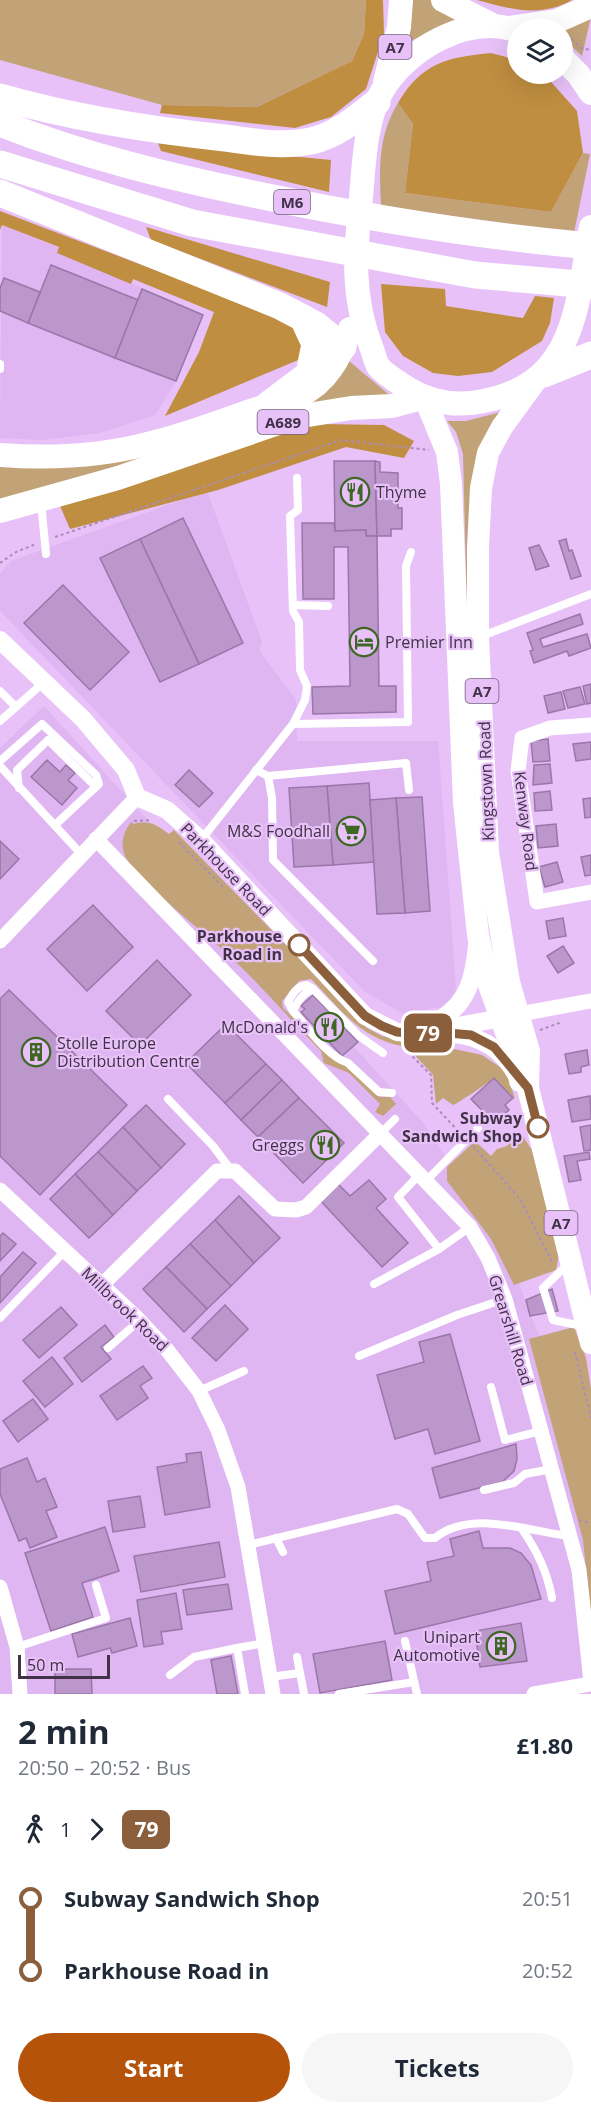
<!DOCTYPE html>
<meta charset="utf-8">
<style>
:root{--surface:#fff;--page:#f6f6f7;--text:#1f2937;--muted:#747a83;--accent:#b45309}
body{margin:0;font-family:"Open Sans",sans-serif;background:var(--page);color:var(--text);height:100vh;display:flex;flex-direction:column;font-size:22px;white-space:nowrap}
*{box-sizing:border-box;margin:0}
p{font-size:20px;color:var(--muted)}
.icon{flex:none;width:33px;height:33px;fill:none;stroke:currentColor;stroke-width:2;stroke-linecap:round;stroke-linejoin:round}
.map{position:relative;height:1694px;overflow:hidden}
.panel{display:flex;flex-direction:column;background:var(--surface);flex:1}
.panel>*{flex:none}
.badge{padding:0 12px;border-radius:9px;font-size:21px;line-height:39px}
.controls{position:absolute;left:507px;top:18px;display:grid;gap:12px}
.controls a{display:grid;place-items:center;width:66px;height:66px;border-radius:50%;background:var(--surface);box-shadow:0 6px 24px #0002;font-size:30px}
.scale{position:absolute;left:18px;bottom:15px;width:92px;box-sizing:border-box;padding-left:6px;border:3px solid #413248;border-top:0;font-size:16px;line-height:21px;white-space:nowrap;color:#413248;-webkit-text-stroke:4px #e7c1f7;paint-order:stroke}
.map>.badge{position:absolute;translate:-50% -50%;box-shadow:0 0 0 3px #fff}
.legs{display:flex;align-items:center;gap:9px;height:66px;padding:0 18px;font-size:20px}
.legs p{margin-inline-start:auto}
.head{display:flex;align-items:center;justify-content:space-between;height:102px;padding:0 18px}
h1{font-size:33px;font-weight:700;line-height:45px}
.cta{display:flex;gap:12px;margin-top:auto;padding:12px 18px}
.cta a{flex:1;height:69px;border-radius:36px;background:var(--accent);color:#fff;font-size:24px;font-weight:700;line-height:69px;text-align:center}
.cta a+a{background:var(--page);color:var(--text)}
ul{padding:0 18px;list-style:none}
li{display:flex;align-items:center;gap:21px;height:72px;font-size:22px}
li i{display:grid;place-items:center;width:9px;height:100%;margin:0 8px;background:currentColor}
li i::after{content:'';width:15px;height:15px;margin:-8px;border:4px solid;border-radius:50%;background:var(--surface)}
li p{margin-inline-start:auto}
li:first-child i{background:linear-gradient(#0000 50%,currentColor 0)}
li:last-child i{background:linear-gradient(currentColor 50%,#0000 0)}
.map>svg:first-child{display:block}
.built{fill:#dfb5f2}
.green{fill:#c2a378}
.forest{fill:#c08e40}
.building{fill:#bb97cb;stroke:#9a76a9;stroke-width:1.5}
.lines{fill:none;stroke-linecap:round;stroke-linejoin:round}
.path{stroke:#aa8db7;stroke-width:2;stroke-dasharray:3 3;stroke-linecap:butt}
.service{stroke:#fff;stroke-width:8}
.minor{stroke:#fff;stroke-width:15}
.tertiary{stroke:#fff;stroke-width:18}
.primary{stroke:#fff;stroke-width:22}
.trunk{stroke:#fff;stroke-width:24}
.motorway{stroke:#fff;stroke-width:27}
.line-1-casing{stroke:#fff;stroke-width:14}
.line-1{stroke:#8b5e3c;stroke-width:9}
.stop-1-dot{fill:#fff;stroke:#8b5e3c;stroke-width:3}
.labels{text-anchor:middle;dominant-baseline:central;stroke-width:4.5;stroke-linejoin:round;paint-order:stroke}
.shield{fill:#e7c1f7;stroke:#735d7c;stroke-width:1.5}
.shield-label{font-size:15px;font-weight:bold;fill:#413248}
.poi-label{font-size:16px;fill:#413248;stroke:#e7c1f7;text-anchor:end}
.street-label{font-size:16px;fill:#413248;stroke:#e7c1f7}
.stop-label{font-size:16px;font-weight:bold;fill:#413248;stroke:#e7c1f7;text-anchor:end}
</style>
<div class="map">
<svg width="591" height="1694" viewBox="0 0 591 1694">
<rect width="100%" height="100%" fill="#e7c1f7"/>
<g class="built">
<path d="M 2,225 L 59,248 L 58,253 L 204,314 L 176,381 L 155,415 L 99,433 L 41,440 L 0,438 Z"/>
<path d="M 207,491 L 262,642 L 259,650 L 296,700 L 297,741 L 438,741 L 456,988 L 451,999 L 440,1007 L 404,1014 L 364,991 L 0,611 L 0,574 L 11,561 Z"/>
<path d="M 44,706 L 425,1125 L 510,1260 L 556,1381 L 591,1496 L 591,1694 L 0,1694 L 0,748 Z"/>
</g>
<g class="green">
<path d="M 0,0 L 366,0 L 364,34 L 352,61 L 257,107 L 162,105 L 0,60 Z"/>
<path d="M 411,0 L 432,0 L 457,18 L 407,43 Z"/>
<path d="M 591,17 L 582,56 L 563,38 L 562,28 Z"/>
<path d="M 398,103 L 413,124 L 405,193 L 551,212 L 583,153 L 590,154 L 574,233 L 381,206 C 379,169 378,135 398,103 Z"/>
<path d="M 349,361 L 393,398 L 250,426 L 0,501 L 0,462 L 92,463 Z"/>
<path d="M 501,412 L 467,612 L 463,454 L 456,432 L 447,421 L 466,421 Z"/>
<path d="M 131,822 L 134,824 C 149,820 157,825 169,834 L 174,830 L 367,1028 L 382,1036 L 414,1043 L 413,1048 C 363,1042 344,1013 311,979 L 299,981 L 282,1001 L 283,1008 L 379,1097 L 390,1097 L 396,1104 L 383,1116 L 375,1112 L 380,1104 L 349,1073 L 324,1063 L 321,1051 C 284,1013 248,970 207,936 C 188,920 135,877 125,856 C 120,843 123,833 131,822 Z"/>
<path d="M 450,1048 L 482,1055 L 506,1071 L 515,1099 L 494,1078 C 489,1082 457,1104 453,1105 L 443,1098 L 436,1104 L 433,1075 L 410,1050 Z"/>
<path d="M 520,1132 L 532,1150 L 559,1255 L 556,1270 L 514,1285 L 491,1239 L 447,1181 L 447,1167 L 475,1141 L 491,1156 L 497,1149 L 507,1146 Z"/>
<path d="M 574,1327 L 586,1358 L 591,1389 L 591,1616 L 583,1540 L 529,1339 Z"/>
</g>
<g class="forest">
<path d="M 366,0 L 383,0 L 384,33 L 366,89 L 331,117 L 295,128 L 160,113 L 162,105 L 257,107 L 352,61 L 364,34 Z"/>
<path d="M 477,0 L 572,0 C 541,18 509,9 477,0 Z"/>
<path d="M 491,53 L 517,60 L 518,74 L 544,74 L 577,111 L 583,153 L 551,212 L 405,193 L 413,124 L 398,103 C 421,63 448,57 491,53 Z"/>
<path d="M 158,143 L 331,160 L 329,192 L 161,151 Z"/>
<path d="M 0,211 L 284,319 L 299,331 L 303,358 L 165,416 L 199,352 L 214,312 L 133,279 L 131,284 L 57,253 L 59,247 L 2,225 L 0,230 Z"/>
<path d="M 146,227 L 330,282 L 327,307 L 151,240 Z"/>
<path d="M 381,284 L 445,289 L 446,306 L 523,318 L 535,296 L 554,298 L 550,323 L 542,341 L 492,372 L 458,376 L 433,373 L 403,356 L 385,332 Z"/>
<path d="M 319,424 L 384,425 L 414,441 L 404,458 L 346,447 L 218,490 L 70,529 L 60,506 L 257,441 Z"/>
</g>
<g class="building">
<path d="M 51,265 L 138,300 L 115,358 L 28,323 Z"/>
<path d="M 4,278 L 40,292 L 28,323 L 0,311 L 0,288 Z"/>
<path d="M 142,289 L 203,315 L 176,381 L 115,358 Z"/>
<path d="M 334,461 L 375,461 L 377,536 L 366,536 L 366,530 L 335,531 Z"/>
<path d="M 375,461 L 380,462 L 380,472 L 398,473 L 398,508 L 402,508 L 402,529 L 391,529 L 391,536 L 377,536 Z"/>
<path d="M 183,518 L 243,643 L 199,664 L 140,539 Z"/>
<path d="M 302,523 L 334,523 L 335,531 L 366,530 L 366,536 L 377,536 L 379,686 L 396,686 L 396,712 L 313,714 L 312,687 L 350,686 L 348,547 L 334,547 L 334,599 L 303,599 Z"/>
<path d="M 140,539 L 199,664 L 160,682 L 100,558 Z"/>
<path d="M 566,539 L 569,551 L 572,550 L 581,576 L 571,579 L 559,541 Z"/>
<path d="M 539,545 L 549,566 L 536,570 L 529,548 Z"/>
<path d="M 63,585 L 129,652 L 90,690 L 24,623 Z"/>
<path d="M 580,614 L 583,624 L 540,639 L 543,647 L 587,634 L 591,648 L 569,656 L 567,651 L 534,663 L 530,651 L 533,650 L 527,633 Z"/>
<path d="M 591,684 L 591,703 L 587,704 L 583,686 Z"/>
<path d="M 580,687 L 585,704 L 568,708 L 563,691 Z"/>
<path d="M 561,692 L 565,709 L 548,713 L 544,696 Z"/>
<path d="M 548,739 L 550,761 L 533,762 L 531,741 Z"/>
<path d="M 591,742 L 591,759 L 576,761 L 573,744 Z"/>
<path d="M 47,760 L 60,772 L 66,765 L 75,773 L 68,780 L 77,788 L 62,805 L 31,777 Z"/>
<path d="M 550,764 L 552,783 L 533,785 L 534,765 Z"/>
<path d="M 189,770 L 213,793 L 199,807 L 175,785 Z"/>
<path d="M 369,783 L 374,862 L 333,865 L 327,786 Z"/>
<path d="M 327,786 L 333,865 L 294,867 L 289,788 Z"/>
<path d="M 550,791 L 552,810 L 535,811 L 534,793 Z"/>
<path d="M 422,797 L 430,911 L 405,913 L 396,798 Z"/>
<path d="M 396,798 L 405,913 L 377,914 L 370,800 Z"/>
<path d="M 591,798 L 591,817 L 585,818 L 583,799 Z"/>
<path d="M 556,824 L 558,846 L 538,848 L 536,826 Z"/>
<path d="M 0,841 L 19,859 L 0,879 Z"/>
<path d="M 591,855 L 591,875 L 585,876 L 581,857 Z"/>
<path d="M 557,862 L 563,882 L 545,887 L 539,867 Z"/>
<path d="M 93,905 L 133,947 L 87,991 L 47,949 Z"/>
<path d="M 563,918 L 566,936 L 549,939 L 546,921 Z"/>
<path d="M 563,946 L 574,963 L 558,973 L 547,956 Z"/>
<path d="M 157,960 L 191,995 L 140,1045 L 106,1011 Z"/>
<path d="M 9,990 L 127,1105 L 40,1195 L 0,1156 L 0,999 Z"/>
<path d="M 313,995 L 358,1042 L 342,1056 L 301,1012 L 305,1009 L 301,1006 Z"/>
<path d="M 226,1024 L 266,1064 L 225,1103 L 186,1063 Z"/>
<path d="M 587,1050 L 589,1065 L 581,1067 L 581,1072 L 569,1074 L 565,1054 Z"/>
<path d="M 266,1064 L 282,1080 L 241,1120 L 225,1103 Z"/>
<path d="M 494,1078 L 513,1098 L 505,1105 L 509,1110 L 494,1123 L 471,1099 Z"/>
<path d="M 282,1080 L 299,1098 L 258,1137 L 241,1120 Z"/>
<path d="M 590,1096 L 591,1119 L 572,1122 L 568,1100 Z"/>
<path d="M 299,1098 L 344,1143 L 303,1183 L 258,1137 Z"/>
<path d="M 146,1105 L 185,1144 L 161,1168 L 123,1127 Z"/>
<path d="M 591,1125 L 591,1150 L 584,1151 L 580,1127 Z"/>
<path d="M 123,1127 L 161,1168 L 137,1191 L 98,1152 Z"/>
<path d="M 98,1152 L 137,1191 L 113,1215 L 75,1174 Z"/>
<path d="M 589,1152 L 590,1159 L 577,1161 L 581,1180 L 569,1182 L 564,1156 Z"/>
<path d="M 75,1174 L 113,1215 L 89,1238 L 50,1199 Z"/>
<path d="M 369,1180 L 386,1199 L 376,1208 L 408,1243 L 382,1267 L 320,1200 L 338,1184 L 350,1196 Z"/>
<path d="M 239,1196 L 280,1238 L 254,1263 L 215,1220 Z"/>
<path d="M 215,1220 L 254,1263 L 231,1286 L 190,1244 Z"/>
<path d="M 3,1233 L 16,1244 L 0,1261 L 0,1236 Z"/>
<path d="M 190,1244 L 231,1286 L 207,1309 L 166,1267 Z"/>
<path d="M 23,1252 L 36,1263 L 0,1303 L 0,1277 Z"/>
<path d="M 166,1267 L 207,1309 L 184,1332 L 143,1289 Z"/>
<path d="M 552,1289 L 558,1311 L 530,1316 L 526,1300 Z"/>
<path d="M 225,1305 L 248,1329 L 216,1361 L 192,1338 Z"/>
<path d="M 61,1307 L 77,1325 L 39,1358 L 23,1340 Z"/>
<path d="M 105,1325 L 114,1337 L 101,1347 L 111,1359 L 82,1382 L 64,1358 Z"/>
<path d="M 450,1334 L 480,1441 L 435,1454 L 428,1429 L 395,1439 L 377,1375 L 424,1362 L 419,1342 Z"/>
<path d="M 52,1357 L 73,1384 L 45,1407 L 23,1381 Z"/>
<path d="M 143,1366 L 152,1378 L 140,1386 L 148,1398 L 117,1420 L 100,1396 Z"/>
<path d="M 33,1399 L 48,1419 L 18,1442 L 3,1421 Z"/>
<path d="M 516,1444 L 517,1459 L 514,1471 L 502,1482 L 440,1498 L 432,1468 Z"/>
<path d="M 201,1452 L 210,1507 L 165,1515 L 157,1467 L 187,1462 L 186,1454 Z"/>
<path d="M 27,1458 L 37,1482 L 45,1478 L 57,1507 L 46,1511 L 57,1537 L 30,1548 L 26,1538 L 19,1541 L 0,1494 L 0,1469 Z"/>
<path d="M 140,1496 L 145,1527 L 113,1532 L 108,1501 Z"/>
<path d="M 105,1527 L 119,1571 L 82,1583 L 93,1617 L 51,1631 L 25,1553 Z"/>
<path d="M 479,1531 L 483,1548 L 510,1548 L 521,1553 L 531,1565 L 541,1599 L 395,1634 L 385,1591 L 431,1581 L 427,1562 L 454,1556 L 450,1539 Z"/>
<path d="M 219,1542 L 225,1577 L 141,1592 L 134,1556 Z"/>
<path d="M 228,1584 L 232,1609 L 187,1615 L 183,1590 Z"/>
<path d="M 176,1593 L 182,1629 L 161,1632 L 163,1644 L 144,1647 L 137,1600 Z"/>
<path d="M 130,1618 L 137,1646 L 112,1653 L 110,1648 L 78,1657 L 72,1634 Z"/>
<path d="M 521,1623 L 527,1661 L 480,1667 L 475,1631 Z"/>
<path d="M 385,1641 L 392,1680 L 320,1693 L 313,1654 Z"/>
<path d="M 231,1656 L 238,1694 L 217,1694 L 211,1660 Z"/>
<path d="M 55,1669 L 91,1669 L 92,1694 L 55,1694 Z"/>
</g>
<g class="lines">
<g class="path">
<path d="M 567,35 L 581,48 L 591,50"/>
<path d="M 55,537 L 341,440 L 429,450"/>
<path d="M 0,563 L 16,552 L 36,544"/>
<path d="M 134,821 L 152,820"/>
<path d="M 179,842 L 223,887"/>
<path d="M 540,1030 L 562,1022"/>
<path d="M 434,1047 L 446,1046"/>
<path d="M 404,1048 L 431,1075 L 432,1103 L 461,1134"/>
<path d="M 473,1146 L 520,1199 L 552,1262"/>
<path d="M 575,1352 L 591,1418"/>
<path d="M 579,1520 L 591,1523"/>
</g>
<g class="service">
<path d="M 0,364 L 0,369"/>
<path d="M 41,502 L 46,554"/>
<path d="M 293,605 L 328,606"/>
<path d="M 482,636 L 591,594"/>
<path d="M 0,691 L 16,707"/>
<path d="M 0,721 L 43,683"/>
<path d="M 293,724 L 305,700 L 307,686 L 300,670 L 299,622 L 293,611 L 290,516 L 298,510 L 297,478"/>
<path d="M 0,761 L 42,724 L 96,775 L 99,784 L 55,825"/>
<path d="M 0,766 L 82,855"/>
<path d="M 256,770 L 268,776 L 272,798 L 273,860 L 373,961"/>
<path d="M 268,776 L 406,763 L 409,790"/>
<path d="M 19,788 L 17,770 L 48,740 L 96,787"/>
<path d="M 201,840 L 293,724 L 408,722 L 406,566 L 411,552"/>
<path d="M 293,1011 L 288,1002 C 293,993 297,986 307,985 L 313,989"/>
<path d="M 383,1053 L 359,1036 L 313,989 C 303,993 298,1001 293,1011 C 308,1028 327,1056 348,1063 L 379,1092 L 392,1093"/>
<path d="M 168,1099 L 213,1146 L 231,1170"/>
<path d="M 380,1134 L 395,1119"/>
<path d="M 420,1174 L 398,1197 L 439,1249"/>
<path d="M 426,1181 L 478,1128"/>
<path d="M 568,1264 L 543,1288 L 553,1320 L 582,1326"/>
<path d="M 374,1284 L 439,1249 L 470,1227"/>
<path d="M 0,1318 L 65,1251"/>
<path d="M 108,1348 L 140,1320"/>
<path d="M 359,1356 L 457,1315 L 505,1299"/>
<path d="M 491,1387 L 505,1440 L 541,1431"/>
<path d="M 199,1391 L 244,1371"/>
<path d="M 484,1490 L 514,1483 L 525,1474 L 552,1469"/>
<path d="M 522,1529 C 537,1551 547,1571 552,1598"/>
<path d="M 276,1538 L 283,1552"/>
<path d="M 248,1545 L 397,1509 L 408,1514 L 425,1538 L 435,1538 C 471,1508 529,1532 570,1536"/>
<path d="M 405,1641 L 417,1694"/>
<path d="M 17,1647 L 106,1618 L 96,1585"/>
<path d="M 297,1657 L 304,1694"/>
<path d="M 170,1675 L 194,1657 L 237,1648"/>
<path d="M 270,1677 L 300,1673"/>
<path d="M 245,1694 L 237,1648 L 265,1643"/>
<path d="M 339,1694 L 414,1682"/>
</g>
<g class="minor">
<path d="M 591,725 L 550,728 L 522,738 L 518,771 L 537,902 L 591,892"/>
<path d="M 96,839 L 470,1227 L 488,1258 L 505,1299 L 579,1570 L 591,1682"/>
<path d="M 0,941 L 137,797"/>
<path d="M 520,1014 L 591,1001"/>
<path d="M 0,1190 L 136,1317 L 168,1351 L 199,1391 L 218,1430 L 238,1487 L 273,1694"/>
<path d="M 102,1285 L 217,1171 L 235,1171 L 275,1209 L 296,1210 L 306,1207 L 380,1134"/>
<path d="M 0,1587 L 17,1647 L 20,1694"/>
<path d="M 534,1694 L 591,1684"/>
</g>
<g class="tertiary">
<path d="M 0,640 L 83,719 L 126,770 L 137,797 L 167,810 L 201,840 L 365,1016 L 397,1032 L 416,1034 L 512,1016"/>
<path d="M 419,1029 C 427,1027 434,1023 441,1019 C 469,1002 474,976 477,945"/>
<path d="M 453,1034 C 482,1036 503,1050 517,1076"/>
</g>
<g class="primary">
<path d="M 537,379 L 502,427 L 488,453 L 481,488 L 478,547 L 478,637 L 488,852 L 509,982 L 529,1051 L 528,1088 L 591,1343"/>
<path d="M 425,399 L 447,452 L 451,484 L 464,803 L 478,935 L 489,985 L 517,1063 L 520,1081"/>
</g>
<g class="trunk">
<path d="M 443,0 L 494,26"/>
<path d="M 509,28 L 557,21 L 591,6"/>
<path d="M 518,31 C 468,13 407,49 382,91 C 365,121 364,164 361,197 C 355,252 351,297 372,349 C 374,354 375,361 378,366 C 384,374 398,382 407,388 C 431,403 456,407 484,401 C 578,382 576,304 591,227"/>
<path d="M 562,58 L 578,74 L 591,93"/>
<path d="M 385,82 L 399,27 L 401,0"/>
<path d="M 0,455 C 52,459 104,456 155,442 C 203,430 250,409 299,396 C 327,383 340,358 350,329"/>
<path d="M 0,511 L 118,478 L 296,417 L 351,408 L 392,406 L 422,398"/>
</g>
<g class="motorway">
<path d="M 0,97 C 73,118 150,130 225,138 C 252,142 283,147 311,141 C 337,135 357,118 377,102"/>
<path d="M 0,123 C 83,156 171,177 258,195 C 368,218 479,236 591,246"/>
<path d="M 0,164 L 192,223 L 475,275 L 591,285"/>
<path d="M 0,193 L 280,306 L 316,325 L 343,347"/>
<path d="M 544,374 L 591,355"/>
<path d="M 269,404 L 309,374 L 315,344 L 303,318"/>
</g>
</g>
<g class="lines">
<g class="line-1-casing">
<path id="line-1" d="M 299,945 L 365,1016 L 382,1026 L 397,1032 L 416,1034 L 436,1032 L 471,1035 L 494,1047 L 528,1088 L 538,1127"/>
</g>
<use href="#line-1" class="line-1"/>
</g>
<defs>
<g id="restaurant-ring" transform="scale(1.5)"><circle r="9.5" fill="#e7c1f7" stroke="#3e6724" stroke-width="1.5"/><path d="M-5-6h1v4h1v-4h1v4h1v-4h1v5L-1.5 .5V6h-2V.5L-5-1ZM5-6V6H3V1.5H1.5Q1.5-4 5-6Z" fill="#3e6724"/></g>
<g id="hotel-ring" transform="scale(1.5)"><circle r="9.5" fill="#e7c1f7" stroke="#3e6724" stroke-width="1.5"/><path d="M-6-4.5h1.5V1H6V5H4.5V3h-9V5H-6ZM-4 0a1.8 1.8 0 1 1 3.6 0ZM.5 0V-2.5h3Q6-2.5 6 0Z" fill="#3e6724"/></g>
<g id="supermarket-ring" transform="scale(1.5)"><circle r="9.5" fill="#e7c1f7" stroke="#3e6724" stroke-width="1.5"/><path d="M-6-5.5h2.5l.6 2H6L4.5 2H-2.5L-4.4-4H-6ZM-1.5 3.2a1.3 1.3 0 1 0 .1 0ZM3 3.2a1.3 1.3 0 1 0 .1 0Z" fill="#3e6724"/></g>
<g id="building-ring" transform="scale(1.5)"><circle r="9.5" fill="#e7c1f7" stroke="#3e6724" stroke-width="1.5"/><path d="M-4-6H4V6H1V3H-1V6H-4ZM-2.5-4.3h1.7v1.8h-1.7ZM.8-4.3h1.7v1.8H.8ZM-2.5-1h1.7V.8h-1.7ZM.8-1h1.7V.8H.8Z" fill="#3e6724"/></g>
</defs>
<g fill-rule="evenodd">
<use href="#restaurant-ring" x="355" y="492"/>
<use href="#hotel-ring" x="364" y="642"/>
<use href="#supermarket-ring" x="351" y="831"/>
<use href="#restaurant-ring" x="329" y="1027"/>
<use href="#building-ring" x="36" y="1052"/>
<use href="#restaurant-ring" x="325" y="1145"/>
<use href="#building-ring" x="501" y="1646"/>
</g>
<g class="stop-1-dot">
<circle cx="299" cy="945" r="10"/>
<circle cx="538" cy="1127" r="10"/>
</g>
<g class="labels">
<g class="shield">
<rect x="378.5" y="35" width="33" height="24" rx="4.5"/>
<rect x="274" y="190" width="36" height="24" rx="4.5"/>
<rect x="257.5" y="410" width="51" height="24" rx="4.5"/>
<rect x="465.5" y="679" width="33" height="24" rx="4.5"/>
<rect x="544.5" y="1211" width="33" height="24" rx="4.5"/>
</g>
<g class="shield-label">
<text x="395" y="47">A7</text>
<text x="292" y="202">M6</text>
<text x="283" y="422">A689</text>
<text x="482" y="691">A7</text>
<text x="561" y="1223">A7</text>
</g>
<g class="poi-label">
<text x="376" y="492" text-anchor="start">Thyme</text>
<text x="385" y="642" text-anchor="start">Premier Inn</text>
<text x="330" y="831">M&amp;S Foodhall</text>
<text x="308" y="1027">McDonald's</text>
<text x="57" y="1043" text-anchor="start">Stolle Europe<tspan x="57" dy="18">Distribution Centre</tspan></text>
<text x="304" y="1145">Greggs</text>
<text x="480" y="1637">Unipart<tspan x="480" dy="18">Automotive</tspan></text>
</g>
<g class="street-label">
<text transform="translate(486 781) rotate(-92)">Kingstown Road</text>
<text transform="translate(526 821) rotate(83)">Kenway Road</text>
<text transform="translate(226 869) rotate(46)">Parkhouse Road</text>
<text transform="translate(125 1309) rotate(44)">Millbrook Road</text>
<text transform="translate(511 1330) rotate(73)">Grearshill Road</text>
</g>
<g class="stop-label">
<text x="282" y="936">Parkhouse<tspan x="282" dy="18">Road in</tspan></text>
<text x="522" y="1118">Subway<tspan x="522" dy="18">Sandwich Shop</tspan></text>
</g>
</g>
</svg>
<div class="controls">
<a><svg class="icon" aria-label="layers" viewBox="0 0 24 24"><path d="M12 4l9 5-9 5-9-5zM3 14l9 5 9-5"/></svg></a>
</div>
<div class="scale">50 m</div>
<b class="badge" style="left:428px;top:1033px;background:#8b5e3c;color:#fff">79</b>
</div>
<section class="panel">
<div class="head"><div><h1>2 min</h1><p>20:50 – 20:52 · Bus</p></div><b>£1.80</b></div>
<div class="legs"><svg class="icon" aria-label="walk" viewBox="0 0 24 24"><circle cx="13" cy="4" r="2"/><path d="M13 8l-2 6 4 7M11 14l-3 7M7 12l3-4h3l4 4"/></svg>1<svg class="icon" aria-label="forward" viewBox="0 0 24 24"><path d="M9 5l7 7-7 7"/></svg><b class="badge" style="background:#8b5e3c;color:#fff">79</b></div>
<ul>
<li><i style="color:#8b5e3c"></i><b>Subway Sandwich Shop</b><p>20:51</p></li>
<li><i style="color:#8b5e3c"></i><b>Parkhouse Road in</b><p>20:52</p></li>
</ul>
<div class="cta"><a>Start</a><a>Tickets</a></div>
</section>
